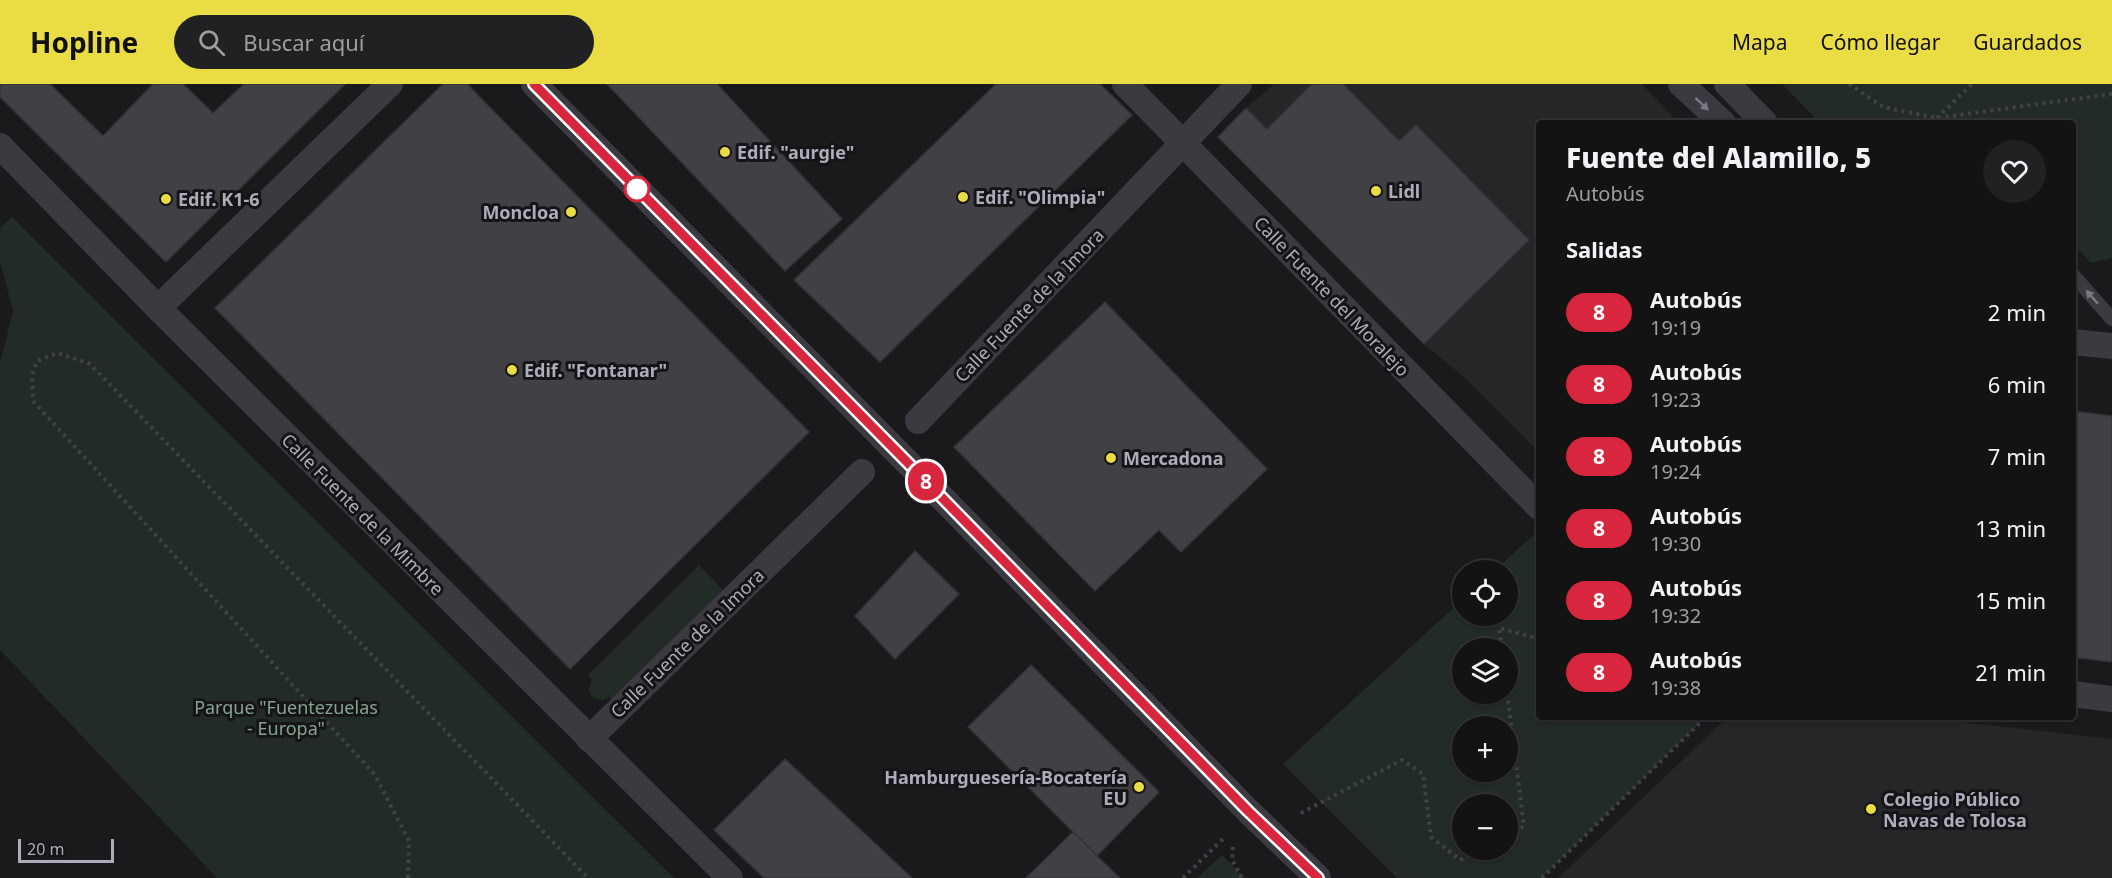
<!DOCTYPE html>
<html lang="es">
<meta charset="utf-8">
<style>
:root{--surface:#141314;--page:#212022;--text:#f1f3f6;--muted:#9d9ea0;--line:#333234;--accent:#e9dd43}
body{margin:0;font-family:"Noto Sans",sans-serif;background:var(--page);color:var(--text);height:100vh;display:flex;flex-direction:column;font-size:22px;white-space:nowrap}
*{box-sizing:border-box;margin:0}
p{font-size:20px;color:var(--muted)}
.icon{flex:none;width:33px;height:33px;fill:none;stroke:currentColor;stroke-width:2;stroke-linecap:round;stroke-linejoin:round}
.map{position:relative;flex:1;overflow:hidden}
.panel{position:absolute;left:1536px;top:36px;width:540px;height:600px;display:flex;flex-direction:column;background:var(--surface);border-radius:6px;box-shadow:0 2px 4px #0004,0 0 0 2px var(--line)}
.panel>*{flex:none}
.badge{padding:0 12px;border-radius:20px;font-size:21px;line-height:39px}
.fabs{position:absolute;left:1452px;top:476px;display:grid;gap:12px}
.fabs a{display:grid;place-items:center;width:66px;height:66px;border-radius:50%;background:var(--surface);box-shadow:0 2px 4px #0004,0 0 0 2px var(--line);font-size:30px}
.scale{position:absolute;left:18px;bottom:15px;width:96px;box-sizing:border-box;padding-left:6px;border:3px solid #acadba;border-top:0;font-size:16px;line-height:21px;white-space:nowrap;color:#acadba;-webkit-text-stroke:4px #151416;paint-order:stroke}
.map>.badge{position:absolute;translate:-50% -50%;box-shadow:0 0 0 3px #fff}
h2{padding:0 30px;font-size:22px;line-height:54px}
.round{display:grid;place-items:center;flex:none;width:63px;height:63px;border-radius:32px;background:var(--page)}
.headline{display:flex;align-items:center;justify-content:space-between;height:102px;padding:0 30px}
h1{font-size:28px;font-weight:800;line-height:45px}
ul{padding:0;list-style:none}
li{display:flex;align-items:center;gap:18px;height:72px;padding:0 30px}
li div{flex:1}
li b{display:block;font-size:22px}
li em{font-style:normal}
li .badge{min-width:66px;font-weight:700;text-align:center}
header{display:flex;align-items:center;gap:36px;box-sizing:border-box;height:84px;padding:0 30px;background:var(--accent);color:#111}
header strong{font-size:28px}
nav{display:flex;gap:33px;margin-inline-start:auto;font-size:21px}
.search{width:420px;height:54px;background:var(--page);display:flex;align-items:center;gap:15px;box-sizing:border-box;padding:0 21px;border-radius:33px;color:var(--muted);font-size:22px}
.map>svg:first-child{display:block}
.built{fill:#262528}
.green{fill:#232b26;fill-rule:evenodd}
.building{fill:#414145;stroke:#343337;stroke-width:1.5}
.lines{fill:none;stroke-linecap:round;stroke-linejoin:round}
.path{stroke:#414147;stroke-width:4;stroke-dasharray:3 4.5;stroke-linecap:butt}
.lane{stroke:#3b3a40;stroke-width:14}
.street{stroke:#3b3a40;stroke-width:26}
.oneway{fill:#797983}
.line-casing{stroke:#fff;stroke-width:14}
.line{stroke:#d7263d;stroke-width:9}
.poi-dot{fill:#e9dd43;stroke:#151416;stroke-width:2}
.stop-dot{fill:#fff;stroke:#d7263d;stroke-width:3}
.labels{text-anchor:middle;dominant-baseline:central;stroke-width:6;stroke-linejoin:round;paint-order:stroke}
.poi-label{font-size:18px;font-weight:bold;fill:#acadba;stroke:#151416;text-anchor:start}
.street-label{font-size:18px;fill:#acadba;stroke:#151416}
.park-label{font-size:18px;fill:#85a48f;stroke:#151416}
</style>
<header>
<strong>Hopline</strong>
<div class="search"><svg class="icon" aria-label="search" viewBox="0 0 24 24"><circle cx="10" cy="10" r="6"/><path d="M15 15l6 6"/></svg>Buscar aquí</div>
<nav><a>Mapa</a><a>Cómo llegar</a><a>Guardados</a></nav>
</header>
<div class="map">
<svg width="2112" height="794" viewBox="0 0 2112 794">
<rect width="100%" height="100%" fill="#1a191b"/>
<g class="built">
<path d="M 1274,0 L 1642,0 L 1679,39 L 1539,39 L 1539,368 L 1465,294 L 1424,260 L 1218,53 L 1246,24 Z"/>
<path d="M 1728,633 L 1918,633 L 2112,655 L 2112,794 L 1558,794 Z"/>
</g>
<g class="green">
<path d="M 1782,0 L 2112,0 L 2112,174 L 2091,179 L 2073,160 L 2073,39 L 1820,39 Z"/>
<path d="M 12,133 L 674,794 L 217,794 L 0,566 L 0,279 L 13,227 L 0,177 L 0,144 Z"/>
<path d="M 1539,446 L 1539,633 L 1706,633 L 1542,794 L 1397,794 L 1283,680 L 1462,516 L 1462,531 L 1508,531 L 1508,486 L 1495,486 ZM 1462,564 L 1508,564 L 1508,609 L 1462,609 ZM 1462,642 L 1508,642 L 1508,687 L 1462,687 ZM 1462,720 L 1508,720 L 1508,765 L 1462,765 Z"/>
<path d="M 699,481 L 725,508 L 615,617 L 609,613 L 602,616 L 592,613 L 588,606 L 592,596 L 588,591 Z"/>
<path d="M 1222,771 L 1245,794 L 1197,794 Z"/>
</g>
<g class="building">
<path d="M 2,0 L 50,0 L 103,52 L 153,0 L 183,0 L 213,29 L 244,0 L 345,0 L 166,178 L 0,13 L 0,2 Z"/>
<path d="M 443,0 L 467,0 L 809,348 L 570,585 L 215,224 Z"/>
<path d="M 607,0 L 717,0 L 842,135 L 785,187 Z"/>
<path d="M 996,0 L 1100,0 L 1132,31 L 880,278 L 794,196 Z"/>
<path d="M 1312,0 L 1343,0 L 1399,57 L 1416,41 L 1529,156 L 1424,260 L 1218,53 L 1246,24 L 1267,45 Z"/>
<path d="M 1105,218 L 1267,385 L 1181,468 L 1159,446 L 1095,507 L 954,363 Z"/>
<path d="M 2073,327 L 2112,332 L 2112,578 L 2073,573 Z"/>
<path d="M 915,467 L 959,510 L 895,575 L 855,532 Z"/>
<path d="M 1031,581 L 1159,708 L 1097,772 L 968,643 Z"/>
<path d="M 785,675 L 912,794 L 764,794 L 714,746 Z"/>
<path d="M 1073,748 L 1097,772 L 1120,794 L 1026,794 Z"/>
</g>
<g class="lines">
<g class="path">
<path d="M 1849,0 L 1883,23 L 1936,34 L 2112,10"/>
<path d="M 1937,34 L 1972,0"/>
<path d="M 1501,564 L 1499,544 L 1539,555"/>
<path d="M 1507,609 L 1524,742 L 1508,751"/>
<path d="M 1301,729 L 1402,676 L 1423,690 L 1431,753 L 1460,776 L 1481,765"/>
<path d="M 1233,763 L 1232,776 L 1242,794"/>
<path d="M 408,794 L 409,757 L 375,691 L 33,317 L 32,291 L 37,277 L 58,269 L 90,280 L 588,794"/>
<path d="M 1183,794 L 1224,754"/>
<path d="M 1542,794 L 1706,633"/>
</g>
<path class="lane" d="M 2073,191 L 2112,235"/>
<g class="street">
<path d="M 534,0 L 911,382 L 1248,727 L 1318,794"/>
<path d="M 1125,0 L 1539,423"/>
<path d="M 1681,0 L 1723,39"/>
<path d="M 1727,0 L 1765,39"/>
<path d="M 0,62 L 158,224 L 730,794"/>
<path d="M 158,224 L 390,0"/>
<path d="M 2073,258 L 2112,262"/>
<path d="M 918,337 L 1239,0"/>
<path d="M 2073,610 L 2112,615"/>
<path d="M 589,655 L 862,388"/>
</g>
</g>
<defs><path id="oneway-solid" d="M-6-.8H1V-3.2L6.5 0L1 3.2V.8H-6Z" transform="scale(1.5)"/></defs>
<g class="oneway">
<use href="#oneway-solid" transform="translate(1702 20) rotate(43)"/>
<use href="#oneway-solid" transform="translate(2092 213) rotate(-132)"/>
</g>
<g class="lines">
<g class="line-casing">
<path id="line" d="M 534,0 L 911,382 L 1248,727 L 1318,794"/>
</g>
<use href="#line" class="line"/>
</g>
<g class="poi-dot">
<circle cx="725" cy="68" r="6"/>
<circle cx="1376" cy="107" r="6"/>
<circle cx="963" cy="113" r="6"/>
<circle cx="166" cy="115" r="6"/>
<circle cx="571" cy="128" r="6"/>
<circle cx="512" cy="286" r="6"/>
<circle cx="1111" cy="374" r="6"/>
<circle cx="1139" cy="703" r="6"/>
<circle cx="1871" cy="725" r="6"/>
</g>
<circle class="stop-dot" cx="637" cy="105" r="12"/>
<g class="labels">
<g class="poi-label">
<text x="737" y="68">Edif. "aurgie"</text>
<text x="1388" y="107">Lidl</text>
<text x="975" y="113">Edif. "Olimpia"</text>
<text x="178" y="115">Edif. K1-6</text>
<text x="559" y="128" text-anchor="end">Moncloa</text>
<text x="524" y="286">Edif. "Fontanar"</text>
<text x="1123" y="374">Mercadona</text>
<text x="1127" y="693" text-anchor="end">Hamburguesería-Bocatería<tspan x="1127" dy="21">EU</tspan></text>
<text x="1883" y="715">Colegio Público<tspan x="1883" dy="21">Navas de Tolosa</tspan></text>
</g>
<g class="street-label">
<text transform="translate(1332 212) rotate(46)">Calle Fuente del Moralejo</text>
<text transform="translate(1029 221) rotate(-46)">Calle Fuente de la Imora</text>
<text transform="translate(363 430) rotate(45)">Calle Fuente de la Mimbre</text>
<text transform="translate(687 559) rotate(-44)">Calle Fuente de la Imora</text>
</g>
<g class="park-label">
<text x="286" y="623">Parque "Fuentezuelas<tspan x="286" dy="21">- Europa"</tspan></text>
</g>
</g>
</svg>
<div class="fabs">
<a><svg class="icon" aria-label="locate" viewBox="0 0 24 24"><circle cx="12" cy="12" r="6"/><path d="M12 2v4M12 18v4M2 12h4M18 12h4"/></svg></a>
<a><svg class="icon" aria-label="layers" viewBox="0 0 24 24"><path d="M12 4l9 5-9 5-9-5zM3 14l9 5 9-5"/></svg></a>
<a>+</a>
<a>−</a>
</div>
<div class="scale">20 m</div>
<b class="badge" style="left:926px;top:397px;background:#d7263d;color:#fff">8</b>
<section class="panel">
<div class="headline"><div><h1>Fuente del Alamillo, 5</h1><p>Autobús</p></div><a class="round"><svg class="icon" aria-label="heart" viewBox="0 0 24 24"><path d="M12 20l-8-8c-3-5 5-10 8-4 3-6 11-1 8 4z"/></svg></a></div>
<h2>Salidas</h2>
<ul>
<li><span class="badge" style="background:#d7263d;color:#fff">8</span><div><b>Autobús</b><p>19:19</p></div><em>2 min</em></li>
<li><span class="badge" style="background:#d7263d;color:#fff">8</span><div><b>Autobús</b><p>19:23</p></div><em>6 min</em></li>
<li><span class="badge" style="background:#d7263d;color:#fff">8</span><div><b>Autobús</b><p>19:24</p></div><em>7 min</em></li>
<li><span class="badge" style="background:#d7263d;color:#fff">8</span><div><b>Autobús</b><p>19:30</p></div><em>13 min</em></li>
<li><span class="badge" style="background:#d7263d;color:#fff">8</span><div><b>Autobús</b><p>19:32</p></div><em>15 min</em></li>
<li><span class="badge" style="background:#d7263d;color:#fff">8</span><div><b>Autobús</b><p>19:38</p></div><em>21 min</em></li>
</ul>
</section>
</div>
